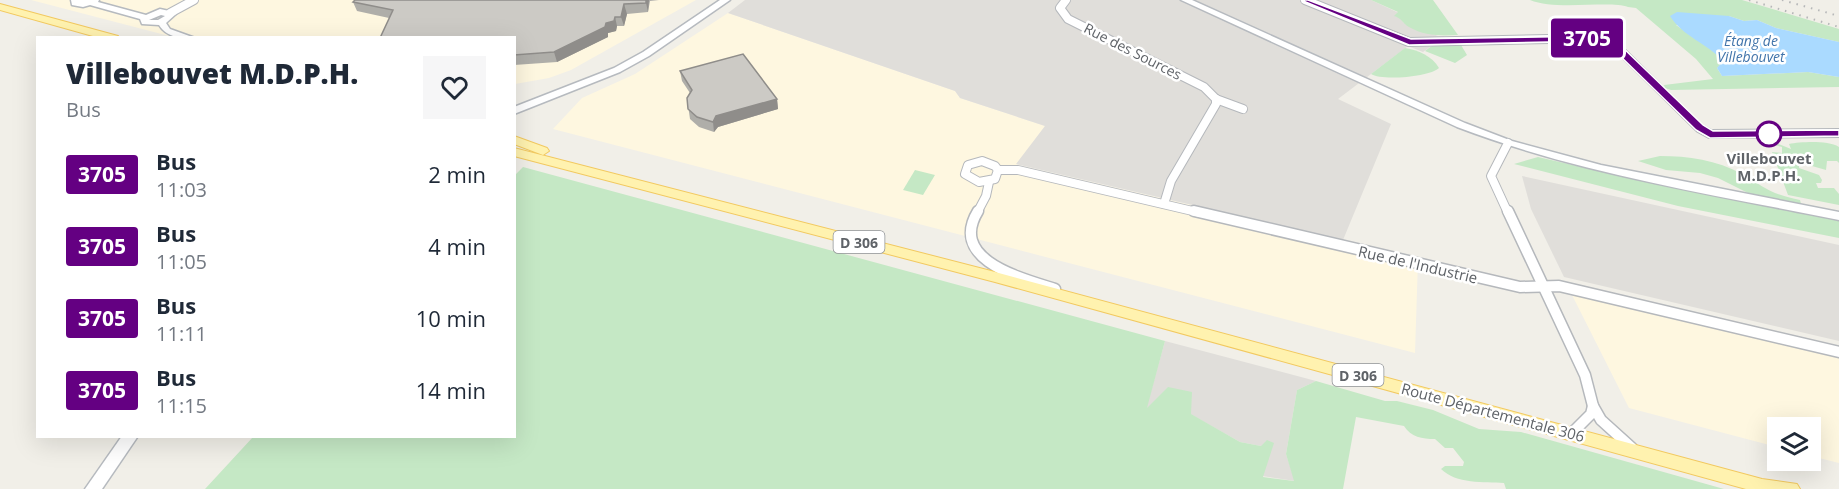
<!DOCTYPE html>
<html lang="fr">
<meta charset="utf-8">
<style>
:root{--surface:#fff;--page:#f6f6f7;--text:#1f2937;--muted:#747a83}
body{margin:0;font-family:"Open Sans",sans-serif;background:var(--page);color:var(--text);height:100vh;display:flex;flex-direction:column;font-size:22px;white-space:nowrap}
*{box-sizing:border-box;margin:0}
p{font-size:20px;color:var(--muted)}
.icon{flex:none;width:33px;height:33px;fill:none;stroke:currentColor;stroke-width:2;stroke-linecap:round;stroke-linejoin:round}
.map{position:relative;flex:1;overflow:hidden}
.panel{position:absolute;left:36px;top:36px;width:480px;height:402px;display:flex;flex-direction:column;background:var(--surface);border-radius:0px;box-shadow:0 6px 24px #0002}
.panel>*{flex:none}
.badge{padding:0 12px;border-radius:4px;font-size:21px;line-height:39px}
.controls{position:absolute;left:1767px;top:417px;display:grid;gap:12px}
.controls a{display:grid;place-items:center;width:54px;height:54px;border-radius:0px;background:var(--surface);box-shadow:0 6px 24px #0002;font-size:30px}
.map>.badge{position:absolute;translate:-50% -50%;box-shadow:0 0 0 3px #fff}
.round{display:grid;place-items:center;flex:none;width:63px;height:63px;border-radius:0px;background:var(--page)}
.head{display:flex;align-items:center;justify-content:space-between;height:102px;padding:0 30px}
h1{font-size:28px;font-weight:800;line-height:45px}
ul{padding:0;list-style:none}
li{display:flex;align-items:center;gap:18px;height:72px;padding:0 30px}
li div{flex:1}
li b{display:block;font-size:22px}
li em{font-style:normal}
li .badge{min-width:66px;font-weight:700;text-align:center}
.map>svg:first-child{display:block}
.commercial{fill:#fef7e0}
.industrial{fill:#e0deda}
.green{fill:#c5e8c5}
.water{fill:#aadaff}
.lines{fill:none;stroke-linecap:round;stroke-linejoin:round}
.street-far1-casing{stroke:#b5b8bc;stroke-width:10}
.street-casing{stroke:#b5b8bc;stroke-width:13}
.secondary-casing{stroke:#b6babf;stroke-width:3}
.primary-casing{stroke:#f2c960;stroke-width:2}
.street-far1{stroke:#fff;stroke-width:8}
.street{stroke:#fff;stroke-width:10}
.secondary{fill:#fff;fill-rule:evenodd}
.primary{fill:#fff2af;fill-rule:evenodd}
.rail{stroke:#b6b7b8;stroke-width:2;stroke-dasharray:1.5 6;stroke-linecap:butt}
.wall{fill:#afaea9}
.shaded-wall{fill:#8f8d8a}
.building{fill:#cccac5;stroke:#8f8d8a;stroke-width:1.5}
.line{fill:#640082;stroke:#fff;stroke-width:1.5}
.stop-dot{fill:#fff;stroke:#640082;stroke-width:3}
.labels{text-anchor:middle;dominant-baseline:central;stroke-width:5;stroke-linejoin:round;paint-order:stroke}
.far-water-label{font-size:14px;font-style:italic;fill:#4174aa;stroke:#fff}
.far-street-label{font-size:14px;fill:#5f6368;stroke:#fff}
.shield{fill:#fff;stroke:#8f9295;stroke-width:1.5}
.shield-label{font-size:14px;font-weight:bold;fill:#5f6368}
.stop-label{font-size:15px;font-weight:bold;fill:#5f6368;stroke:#fff}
.street-label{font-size:15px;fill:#5f6368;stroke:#fff}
</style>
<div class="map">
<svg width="1839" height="489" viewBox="0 0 1839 489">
<rect width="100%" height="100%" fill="#f1efe8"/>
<g class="commercial">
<path d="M 31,0 L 696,0 L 571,70 L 549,78 L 515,84 L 514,38 L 173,37 Z"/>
<path d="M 728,13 L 955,91 L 960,98 L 1045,126 L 1017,165 L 1343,240 L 1418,260 L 1415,353 L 553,129 L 582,98 L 635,74 Z"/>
<path d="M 1571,293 L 1839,357 L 1839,463 L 1811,456 L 1810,428 L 1778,428 L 1777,447 L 1629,408 Z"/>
</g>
<g class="industrial">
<path d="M 745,0 L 1371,0 L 1399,13 L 1395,16 L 1401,18 L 1403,22 L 1438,36 L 1445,36 L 1423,52 L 1408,46 L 1338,99 L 1391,124 L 1343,240 L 1016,164 L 1045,126 L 960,98 L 955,91 L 728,13 Z"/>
<path d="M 1522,176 L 1839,245 L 1839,341 L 1564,277 L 1531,209 Z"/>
<path d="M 1165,341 L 1316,381 L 1297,390 L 1286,454 L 1295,481 L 1262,476 L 1261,446 L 1240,442 L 1190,414 L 1146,409 Z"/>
</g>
<g class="green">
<path d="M 1371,0 L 1433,0 L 1458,35 C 1440,36 1425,36 1409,27 C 1403,24 1402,18 1394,16 L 1398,12 Z"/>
<path d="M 1530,0 L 1742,0 L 1839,29 L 1839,42 L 1776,28 L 1757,20 L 1744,21 L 1729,16 L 1676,25 L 1716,53 L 1724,62 L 1717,68 L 1722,76 L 1808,72 L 1839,77 L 1839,87 L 1671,90 L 1665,88 L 1664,85 L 1713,79 L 1696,59 L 1636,8 L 1628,7 C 1609,0 1556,11 1530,0 Z"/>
<path d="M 1447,44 L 1461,45 L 1467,55 L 1455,63 L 1425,51 L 1433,45 Z"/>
<path d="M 1405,48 C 1418,50 1432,56 1439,68 C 1430,77 1381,81 1371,74 Z"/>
<path d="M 1771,141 L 1791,149 L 1789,144 C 1801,142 1827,140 1839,147 L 1839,163 L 1837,161 L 1827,161 L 1826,170 L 1805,164 L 1799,164 L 1799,168 L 1819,175 L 1822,180 L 1821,183 L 1816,183 L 1818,188 L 1834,188 L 1839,194 L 1839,205 L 1788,195 L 1772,152 L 1782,153 L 1782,147 L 1771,144 Z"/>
<path d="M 1660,156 C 1688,156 1717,160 1742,174 C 1766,188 1770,194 1800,200 L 1802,207 L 1754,196 L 1718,178 L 1700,173 L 1666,170 L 1638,161 Z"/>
<path d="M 1538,157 L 1647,182 L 1839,220 L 1839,238 L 1678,206 L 1514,164 Z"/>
<path d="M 523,167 L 1165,341 L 1147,408 L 1168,387 L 1192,392 L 1191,414 L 1240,442 L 1261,446 L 1267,440 L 1274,443 L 1263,477 L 1294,481 L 1286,454 L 1297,390 L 1316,381 L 1385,401 L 1397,401 L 1433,410 L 1479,429 L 1521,432 L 1724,489 L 1506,489 L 1504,483 C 1484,482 1456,484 1441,469 L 1445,466 L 1463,466 L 1464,462 L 1453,448 L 1445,448 L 1435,439 C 1422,439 1411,437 1404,426 L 1356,417 L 1343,489 L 205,489 L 253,437 L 514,436 L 514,176 Z"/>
<path d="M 915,170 L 935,175 L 923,195 L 903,190 Z"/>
</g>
<path class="water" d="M 1677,12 L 1729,16 L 1744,21 L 1757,20 L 1776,28 L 1839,42 L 1839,77 L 1808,72 L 1722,76 L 1717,68 L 1723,61 C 1708,44 1682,36 1670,16 Z"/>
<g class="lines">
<g class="street-far1-casing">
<g id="street-far1">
<path d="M 1066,0 L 1060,8 L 1068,19 L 1204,87 L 1216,99"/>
<path d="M 1305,0 L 1409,42 L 1600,38 L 1616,46 L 1699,128 L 1710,134 L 1839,133"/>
<path d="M 170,13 L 194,0"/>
<path d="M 1216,99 L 1243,109"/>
<path d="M 1508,143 L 1491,176 L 1508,213"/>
<path d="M 982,161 L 995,166 L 998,170 L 995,179 L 979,182 L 965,174 L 968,165 Z"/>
<path d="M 998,170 L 1018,170 L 1201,213"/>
<path d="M 1164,204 L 1171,181 L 1216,104 L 1216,99"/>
<path d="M 977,213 L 986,196 L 989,182"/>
</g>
</g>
<g class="street-casing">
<g id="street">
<path d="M 978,211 C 948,260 1021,278 1055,289"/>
<path d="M 1194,211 L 1520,287 L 1559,286 L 1839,352"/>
<path d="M 1508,211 L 1585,375 L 1593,406"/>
<path d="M 1572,433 L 1591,414 L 1593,406 L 1601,420 L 1632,448"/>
</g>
</g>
<g class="secondary-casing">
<g id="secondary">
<path d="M 71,0 L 99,0 L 98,2 L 146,15 L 160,9 L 174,12 L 176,14 L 166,23 L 170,29 L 195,38 C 181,38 167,38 159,25 L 142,24 L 140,19 L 90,5 L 83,7 L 72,5 ZM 161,15 L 165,16 L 158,20 L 149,20 Z"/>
<path d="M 720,0 L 730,0 L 649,56 L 620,72 L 514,114 L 514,107 L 614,68 L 643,52 Z"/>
<path d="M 1181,0 L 1192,0 L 1465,123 L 1512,141 L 1601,165 L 1839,212 L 1839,220 C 1711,194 1580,174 1457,127 Z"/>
<path d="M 122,436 L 138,436 L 102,489 L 85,489 Z"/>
</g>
</g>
<g class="primary-casing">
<g id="primary">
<path d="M 0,4 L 118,36 L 119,38 L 100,38 L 0,10 Z"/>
<path d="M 514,136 L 547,148 L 549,151 L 543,155 L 514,144 Z"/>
<path d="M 514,148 L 995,272 L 1762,479 L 1797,484 L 1800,489 L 1746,489 L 995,282 L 514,156 Z"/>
</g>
</g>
<use href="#street-far1" class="street-far1"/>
<use href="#street" class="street"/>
<use href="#secondary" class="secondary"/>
<use href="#primary" class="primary"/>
<g class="rail">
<path d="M 1749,0 L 1839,27"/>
<path d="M 1782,0 L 1839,16"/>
</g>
</g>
<g class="wall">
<path d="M 355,0 L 659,0 L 650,1 L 648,12 L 627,14 L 624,26 L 617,26 L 616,31 L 608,33 L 608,37 L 557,62 L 514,65 L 514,38 L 389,18 L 357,11 L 353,2 Z"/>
<path d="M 680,71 L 777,99 L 778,109 L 718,127 L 714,132 L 699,127 L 690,119 L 687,98 L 690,93 L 682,81 Z"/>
</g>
<g class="shaded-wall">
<path d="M 646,0 L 649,0 L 648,12 L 646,3 Z"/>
<path d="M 624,4 L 627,14 L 624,26 L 621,17 Z"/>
<path d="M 615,17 L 617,26 L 616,31 L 608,33 L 608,37 L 557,62 L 554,52 L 606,23 Z"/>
<path d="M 777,99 L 778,109 L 718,127 L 714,132 L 713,122 L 716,116 Z"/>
</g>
<g class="building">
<path d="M 355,0 L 646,0 L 646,3 L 624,4 L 621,17 L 615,17 L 614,21 L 606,23 L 605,27 L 554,52 L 514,55 L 514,38 L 380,38 L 393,10 L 353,2 Z"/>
<path d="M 743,54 L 777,99 L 716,116 L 713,122 L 697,117 L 688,109 L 687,98 L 692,90 L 680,71 Z"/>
</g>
<path class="line" d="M 1301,0 L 1308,0 L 1411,39 L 1600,36 L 1619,44 L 1703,125 L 1713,131 L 1839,130 L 1839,136 L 1710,138 L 1696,130 L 1612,48 L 1598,41 L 1409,45 Z"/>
<circle class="stop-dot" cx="1769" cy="134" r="12"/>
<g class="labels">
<g class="far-water-label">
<text x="1751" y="40">Étang de<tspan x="1751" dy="16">Villebouvet</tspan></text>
</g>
<g class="far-street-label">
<text transform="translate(1133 51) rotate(27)">Rue des Sources</text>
</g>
<g class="shield">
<rect x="833.5" y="231" width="51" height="22" rx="4.5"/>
<rect x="1332.5" y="364" width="51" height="22" rx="4.5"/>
</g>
<g class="shield-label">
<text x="859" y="242">D 306</text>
<text x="1358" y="375">D 306</text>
</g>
<g class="stop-label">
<text x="1769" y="158">Villebouvet<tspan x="1769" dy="17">M.D.P.H.</tspan></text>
</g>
<g class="street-label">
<text transform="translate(1418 264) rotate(13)">Rue de l'Industrie</text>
<text transform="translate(1493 412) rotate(15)">Route Départementale 306</text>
</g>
</g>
</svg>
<div class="controls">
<a><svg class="icon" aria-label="layers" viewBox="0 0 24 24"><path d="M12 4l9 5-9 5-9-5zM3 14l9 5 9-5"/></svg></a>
</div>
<b class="badge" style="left:1587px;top:38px;background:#640082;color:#fff">3705</b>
<section class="panel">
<div class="head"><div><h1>Villebouvet M.D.P.H.</h1><p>Bus</p></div><a class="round"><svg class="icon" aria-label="heart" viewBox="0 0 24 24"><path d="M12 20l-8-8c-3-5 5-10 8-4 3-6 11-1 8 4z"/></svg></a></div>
<ul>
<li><span class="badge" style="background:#640082;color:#fff">3705</span><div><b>Bus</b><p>11:03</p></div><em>2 min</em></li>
<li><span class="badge" style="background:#640082;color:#fff">3705</span><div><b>Bus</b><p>11:05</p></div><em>4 min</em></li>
<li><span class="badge" style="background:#640082;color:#fff">3705</span><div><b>Bus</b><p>11:11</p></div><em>10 min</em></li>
<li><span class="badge" style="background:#640082;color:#fff">3705</span><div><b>Bus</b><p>11:15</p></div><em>14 min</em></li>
</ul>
</section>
</div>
